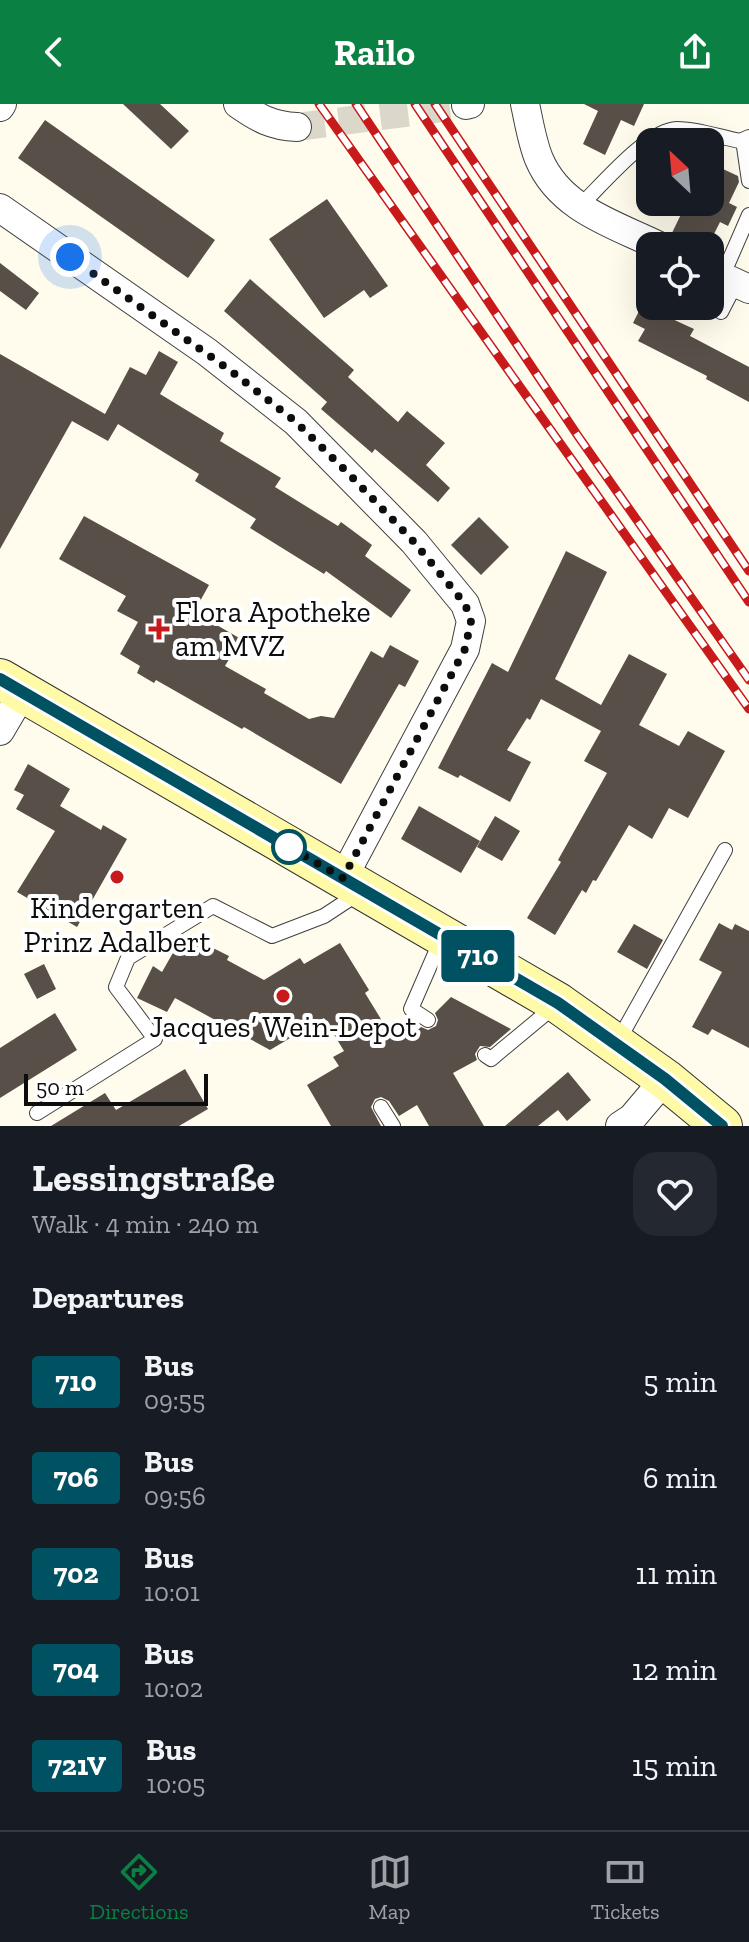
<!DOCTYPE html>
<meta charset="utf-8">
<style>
:root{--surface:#171b24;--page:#242831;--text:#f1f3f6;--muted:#9ea1a6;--line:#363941;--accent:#0b8043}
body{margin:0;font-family:"Zilla Slab",serif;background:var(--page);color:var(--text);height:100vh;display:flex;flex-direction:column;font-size:30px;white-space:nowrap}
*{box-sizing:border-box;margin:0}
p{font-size:26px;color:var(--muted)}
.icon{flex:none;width:44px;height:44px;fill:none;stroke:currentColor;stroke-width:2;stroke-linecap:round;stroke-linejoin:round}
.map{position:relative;height:1022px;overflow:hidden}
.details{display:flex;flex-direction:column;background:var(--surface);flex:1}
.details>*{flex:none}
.badge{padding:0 16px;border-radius:6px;font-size:28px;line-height:52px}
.needle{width:52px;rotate:334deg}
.fabs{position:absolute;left:636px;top:24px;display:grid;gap:16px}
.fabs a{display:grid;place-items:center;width:88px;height:88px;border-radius:16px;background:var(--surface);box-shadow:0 8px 32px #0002;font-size:40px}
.scale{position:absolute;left:24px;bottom:20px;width:184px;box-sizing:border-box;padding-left:8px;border:4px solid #0d0d0d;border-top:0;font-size:22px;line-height:28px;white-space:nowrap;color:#0d0d0d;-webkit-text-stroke:6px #fff;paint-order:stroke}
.you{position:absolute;width:40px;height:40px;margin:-20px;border:6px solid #fff;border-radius:50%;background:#1a73e8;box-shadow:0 0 0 12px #1a73e833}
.map>.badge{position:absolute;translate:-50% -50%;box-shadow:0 0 0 4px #fff}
h2{padding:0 32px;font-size:30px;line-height:72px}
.round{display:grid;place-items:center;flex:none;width:84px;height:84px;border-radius:24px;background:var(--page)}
.headline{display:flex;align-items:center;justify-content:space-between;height:136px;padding:0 32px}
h1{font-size:38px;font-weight:700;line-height:60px}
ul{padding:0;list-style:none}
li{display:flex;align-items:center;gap:24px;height:96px;padding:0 32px}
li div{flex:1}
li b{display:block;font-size:30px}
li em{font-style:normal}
li .badge{min-width:88px;font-weight:700;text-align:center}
header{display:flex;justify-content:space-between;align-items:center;height:104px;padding:0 32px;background:var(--accent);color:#fff;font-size:36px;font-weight:700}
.tabs{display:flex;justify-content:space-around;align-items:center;height:112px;border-top:2px solid var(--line);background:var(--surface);font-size:22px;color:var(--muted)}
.tabs a{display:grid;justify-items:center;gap:4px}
.tabs .current{color:var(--accent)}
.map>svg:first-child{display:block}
.building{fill:#574f48}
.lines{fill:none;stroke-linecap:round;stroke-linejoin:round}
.minor-tunnel{stroke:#dbd8cb;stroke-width:28;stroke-dasharray:28 14;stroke-linecap:butt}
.service-casing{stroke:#404040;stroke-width:16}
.minor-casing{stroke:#404040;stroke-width:30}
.secondary-casing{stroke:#2f2f2f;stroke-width:42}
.service{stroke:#fff;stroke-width:14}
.minor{stroke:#fff;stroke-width:28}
.secondary{stroke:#fffaa8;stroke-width:40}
.rail-casing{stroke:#c81a1a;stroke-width:9}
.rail{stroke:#fff;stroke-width:6;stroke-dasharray:18;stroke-linecap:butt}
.line-casing{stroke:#fff;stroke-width:18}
.line{stroke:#005262;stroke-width:12}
.walk{stroke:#0d0d0d;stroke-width:8;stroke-dasharray:0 14.4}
.poi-dot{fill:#c81a1a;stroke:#fff;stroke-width:3}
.stop-dot{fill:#fff;stroke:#005262;stroke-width:4}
.labels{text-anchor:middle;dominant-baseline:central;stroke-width:8;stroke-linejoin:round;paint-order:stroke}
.poi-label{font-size:30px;fill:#0d0d0d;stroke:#fff}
</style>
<header><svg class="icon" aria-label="back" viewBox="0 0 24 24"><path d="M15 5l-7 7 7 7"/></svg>Railo<svg class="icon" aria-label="share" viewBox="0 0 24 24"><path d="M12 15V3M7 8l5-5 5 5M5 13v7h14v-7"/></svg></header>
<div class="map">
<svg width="749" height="1022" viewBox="0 0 749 1022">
<rect width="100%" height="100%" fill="#fffced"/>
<g class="building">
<path d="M 123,0 L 160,0 L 189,27 L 171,45 Z"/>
<path d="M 584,0 L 644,0 L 634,22 L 621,16 L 605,51 L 583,40 L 598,7 Z"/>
<path d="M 45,16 L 215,136 L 188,174 L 18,54 Z"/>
<path d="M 710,59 L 738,72 L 739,78 L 729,99 L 737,103 L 728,122 L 720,118 L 708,142 L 686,142 L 675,137 L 671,131 L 685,102 L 677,98 L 710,98 Z"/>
<path d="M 327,95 L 388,182 L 370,194 L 364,186 L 324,214 L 269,135 Z"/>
<path d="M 0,159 L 39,189 L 26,206 L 0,187 Z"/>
<path d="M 250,175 L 354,266 L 348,273 L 398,318 L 407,307 L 445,339 L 426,361 L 450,384 L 438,398 L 375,345 L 372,349 L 321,305 L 327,298 L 224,207 Z"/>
<path d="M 642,201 L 694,225 L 690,232 L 749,263 L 749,298 L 706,275 L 707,272 L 638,237 L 645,225 L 633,219 Z"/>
<path d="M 159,247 L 178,258 L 160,290 L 224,329 L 220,337 L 281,374 L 275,383 L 338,422 L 341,418 L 372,441 L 365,452 L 411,486 L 391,514 L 326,467 L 324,470 L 250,424 L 256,415 L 195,377 L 199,370 L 118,320 L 108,337 L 72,317 L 0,445 L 0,250 L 105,310 L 130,263 L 146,271 Z"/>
<path d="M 84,412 L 209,481 L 194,508 L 241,535 L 225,562 L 266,585 L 264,589 L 309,615 L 321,612 L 334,614 L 371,547 L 383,554 L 390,541 L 419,557 L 405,583 L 399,580 L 341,680 L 244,623 L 242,625 L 156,576 L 154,579 L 137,569 L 140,562 L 120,550 L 138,518 L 117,507 L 126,492 L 59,455 Z"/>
<path d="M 479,413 L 509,443 L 481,471 L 451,441 Z"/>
<path d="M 566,447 L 607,468 L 555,575 L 601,601 L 629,550 L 667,570 L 639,621 L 679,642 L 688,627 L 725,647 L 688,714 L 669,704 L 652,735 L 629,721 L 596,777 L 593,776 L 586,789 L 582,786 L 555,831 L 527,814 L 561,758 L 558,756 L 607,669 L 584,657 L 601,627 L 541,595 L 530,616 L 527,614 L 507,646 L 531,658 L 510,698 L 460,671 L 458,674 L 438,664 L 492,559 L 508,568 Z"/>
<path d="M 28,660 L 70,685 L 60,702 L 101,726 L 103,721 L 127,735 L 77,823 L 17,788 L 55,727 L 16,705 L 24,691 L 14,686 Z"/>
<path d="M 419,702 L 480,737 L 461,769 L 401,735 Z"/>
<path d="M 495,712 L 520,727 L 502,757 L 477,743 Z"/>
<path d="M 719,819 L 732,826 L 735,820 L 749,827 L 749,944 L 712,925 L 708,931 L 692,923 L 722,868 L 699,856 Z"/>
<path d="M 634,820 L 663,836 L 647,865 L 617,848 Z"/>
<path d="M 182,833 L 205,845 L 207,841 L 229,852 L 227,856 L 264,876 L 300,854 L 304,860 L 340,839 L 369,886 L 365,889 L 384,920 L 409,934 L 421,923 L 428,926 L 436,922 L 438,916 L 435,909 L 451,893 L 511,925 L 490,943 L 480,942 L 475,950 L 477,956 L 453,969 L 484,1022 L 429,1022 L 417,1001 L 399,1012 L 389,997 L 381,993 L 375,995 L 371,1003 L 381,1022 L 331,1022 L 307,981 L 339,962 L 333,953 L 344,947 L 324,914 L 270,946 L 175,894 L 167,908 L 137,894 L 153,862 L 162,868 Z"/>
<path d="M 44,860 L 56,885 L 37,895 L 24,870 Z"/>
<path d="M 55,909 L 77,946 L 0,994 L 0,944 Z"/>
<path d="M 185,965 L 208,1005 L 179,1022 L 51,1022 L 105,989 L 116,1006 Z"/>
<path d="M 568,968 L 591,996 L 567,1017 L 558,1006 L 538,1022 L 505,1022 Z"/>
</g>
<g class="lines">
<path class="minor-tunnel" d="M 297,23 L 466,1"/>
<g class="service-casing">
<g id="service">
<path d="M 743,36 L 749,77"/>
<path d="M 579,103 C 601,82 647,26 677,25 C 698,25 719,33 740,37 L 749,33"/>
<path d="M 722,173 L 749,111"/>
<path d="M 721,208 L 736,179"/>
<path d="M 428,916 L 411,905 L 441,836"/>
<path d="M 617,939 L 725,746"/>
<path d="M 485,951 L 491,955 L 556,901"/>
<path d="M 381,1003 L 393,1022"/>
<path d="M 37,1009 L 155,935 L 116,883 L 128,854 L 213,802 L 272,832 L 324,812 L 359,789"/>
</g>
</g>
<g class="minor-casing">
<g id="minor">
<path d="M 238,0 C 258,14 272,22 297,23"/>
<path d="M 525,0 C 529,18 532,38 539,55 C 560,105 614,120 659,142"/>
<path d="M 466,1 L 470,0"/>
<path d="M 0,3 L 2,0"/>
<path d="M 0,104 L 207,248 L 296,318 L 414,438 L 465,500 L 471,517 L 465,545 L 343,774"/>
<path d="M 710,167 L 749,185"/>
<path d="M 0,627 L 23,588"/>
<path d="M 620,1022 L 632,1014 L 665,975"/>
</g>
</g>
<g class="secondary-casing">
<path id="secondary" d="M 0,575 L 558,899 L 665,975 L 722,1022"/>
</g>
<use href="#service" class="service"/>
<use href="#minor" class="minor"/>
<use href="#secondary" class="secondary"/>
<g class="rail-casing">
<g id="rail">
<path d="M 319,0 L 749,605"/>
<path d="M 356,0 L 578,332 L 749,576"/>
<path d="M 415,0 L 749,498"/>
<path d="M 435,0 L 749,467"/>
</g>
</g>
<use href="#rail" class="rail"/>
</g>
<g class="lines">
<g class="line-casing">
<path id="line" d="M 0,575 L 558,899 L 665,975 L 722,1022"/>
</g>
<use href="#line" class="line"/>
<path class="walk" d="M 70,153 L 231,267 L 296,318 L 350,371 L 414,438 L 465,500 L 471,517 L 465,545 L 343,774 L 289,743"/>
</g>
<g class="poi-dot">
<path d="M155 513h8v8h8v8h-8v8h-8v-8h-8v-8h8z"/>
<circle cx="117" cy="773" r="8"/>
<circle cx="283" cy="892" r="8"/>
</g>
<circle class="stop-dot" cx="289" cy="743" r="16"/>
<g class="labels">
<g class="poi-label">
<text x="175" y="508" text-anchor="start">Flora Apotheke<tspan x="175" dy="34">am MVZ</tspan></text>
<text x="117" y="804">Kindergarten<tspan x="117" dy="34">Prinz Adalbert</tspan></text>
<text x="283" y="923">Jacques’ Wein-Depot</text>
</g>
</g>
</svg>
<div class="fabs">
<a><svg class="needle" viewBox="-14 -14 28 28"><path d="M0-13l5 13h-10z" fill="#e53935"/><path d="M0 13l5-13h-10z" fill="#9ea1a6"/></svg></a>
<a><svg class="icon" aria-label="locate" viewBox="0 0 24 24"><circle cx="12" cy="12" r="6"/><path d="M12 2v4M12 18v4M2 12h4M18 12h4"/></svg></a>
</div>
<div class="scale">50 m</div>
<div class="you" style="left:70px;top:153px"></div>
<b class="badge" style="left:478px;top:852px;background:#005262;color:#fff">710</b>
</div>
<section class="details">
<div class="headline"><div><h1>Lessingstraße</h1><p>Walk · 4 min · 240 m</p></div><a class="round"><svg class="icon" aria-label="heart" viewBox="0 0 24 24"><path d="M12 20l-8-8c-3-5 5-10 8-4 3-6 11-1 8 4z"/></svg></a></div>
<h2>Departures</h2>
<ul>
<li><span class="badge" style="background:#005262;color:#fff">710</span><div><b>Bus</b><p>09:55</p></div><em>5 min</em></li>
<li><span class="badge" style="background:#005262;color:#fff">706</span><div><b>Bus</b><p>09:56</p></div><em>6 min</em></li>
<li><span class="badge" style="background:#005262;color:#fff">702</span><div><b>Bus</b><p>10:01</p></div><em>11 min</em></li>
<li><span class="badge" style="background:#005262;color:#fff">704</span><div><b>Bus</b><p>10:02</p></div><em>12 min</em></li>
<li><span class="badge" style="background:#005262;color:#fff">721V</span><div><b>Bus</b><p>10:05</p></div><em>15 min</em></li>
</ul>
</section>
<nav class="tabs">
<a class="current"><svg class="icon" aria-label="directions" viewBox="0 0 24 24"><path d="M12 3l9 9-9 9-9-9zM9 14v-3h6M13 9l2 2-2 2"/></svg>Directions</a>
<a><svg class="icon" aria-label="map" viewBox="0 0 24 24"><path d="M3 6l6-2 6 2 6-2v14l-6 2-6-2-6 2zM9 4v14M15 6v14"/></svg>Map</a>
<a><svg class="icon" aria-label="tickets" viewBox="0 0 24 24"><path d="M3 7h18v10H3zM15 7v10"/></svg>Tickets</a>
</nav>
